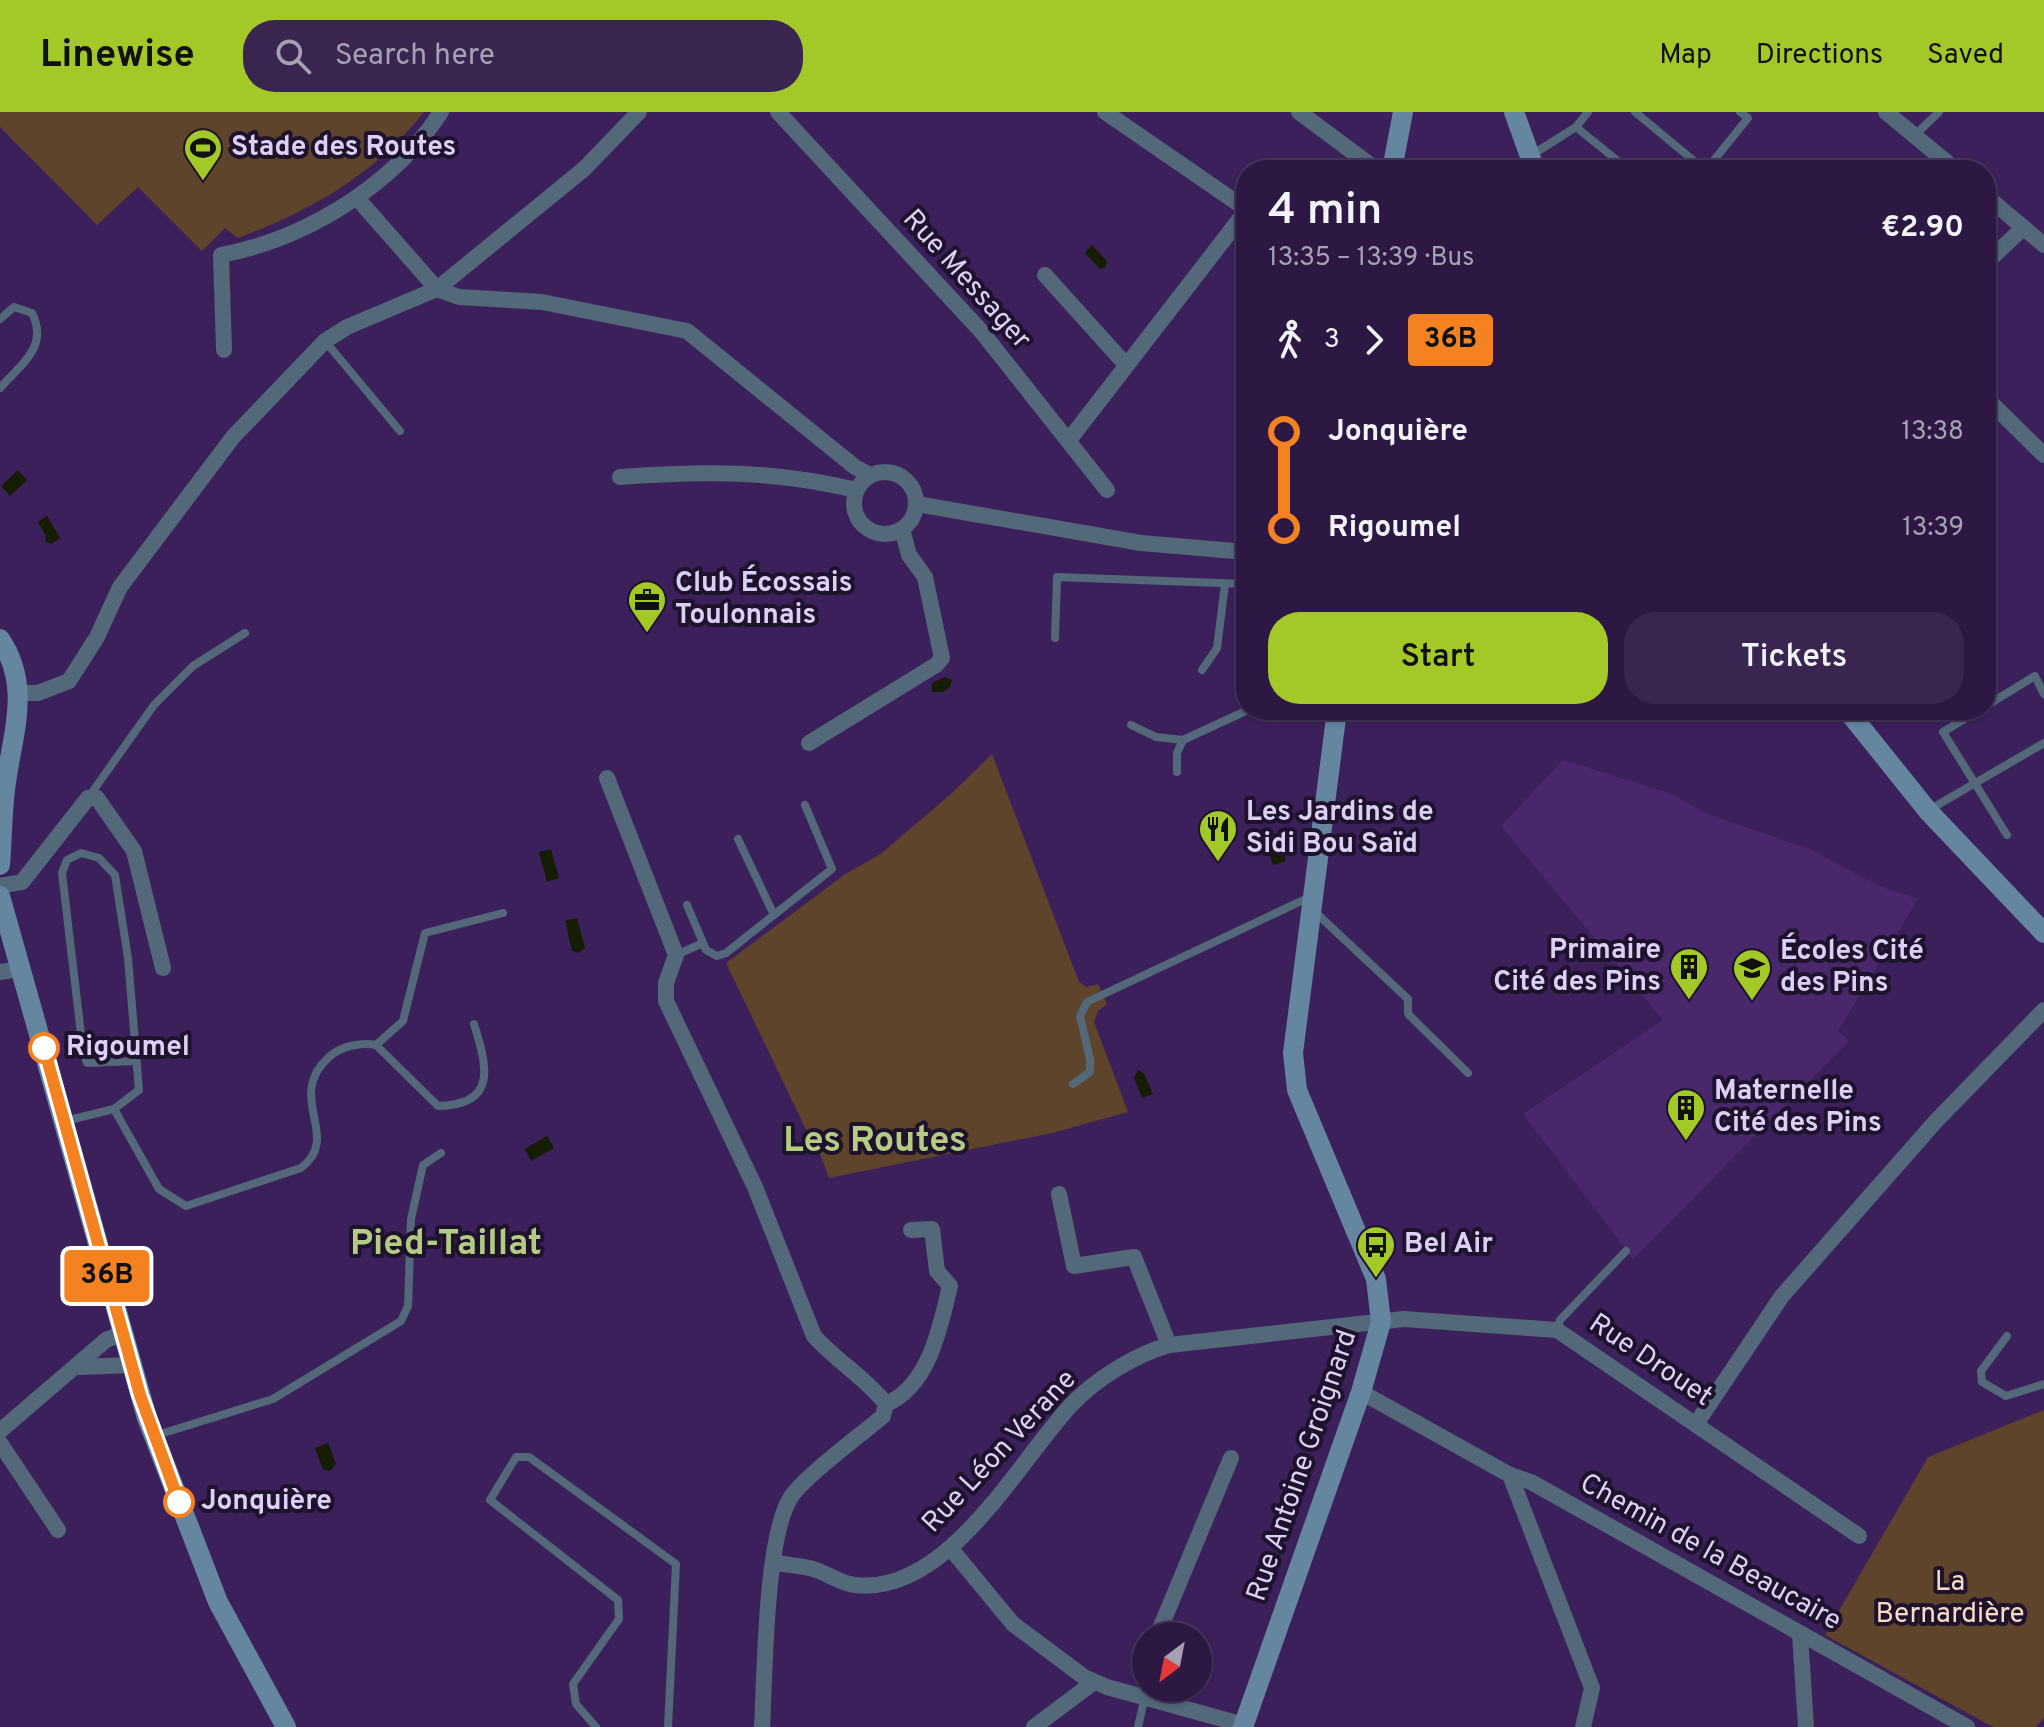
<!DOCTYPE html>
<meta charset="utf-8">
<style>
:root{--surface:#2d1844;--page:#39254f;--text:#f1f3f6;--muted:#a7a0b2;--line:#48375d;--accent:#a2c928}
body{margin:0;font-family:Overpass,sans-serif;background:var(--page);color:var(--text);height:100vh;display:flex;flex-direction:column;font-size:30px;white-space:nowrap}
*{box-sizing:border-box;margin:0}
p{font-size:26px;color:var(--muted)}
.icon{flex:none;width:44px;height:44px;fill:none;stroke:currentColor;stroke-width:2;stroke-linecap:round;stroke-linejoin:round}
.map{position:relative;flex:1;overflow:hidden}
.drawer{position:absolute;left:1236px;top:48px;width:760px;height:560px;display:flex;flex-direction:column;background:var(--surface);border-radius:32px;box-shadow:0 2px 6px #0004,0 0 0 2px var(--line)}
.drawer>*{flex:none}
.badge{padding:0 16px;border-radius:6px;font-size:28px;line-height:52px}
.needle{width:52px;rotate:212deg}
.buttons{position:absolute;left:1132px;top:1510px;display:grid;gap:16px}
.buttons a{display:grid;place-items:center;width:80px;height:80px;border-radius:50%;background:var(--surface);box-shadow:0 2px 6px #0004,0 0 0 2px var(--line);font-size:40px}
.map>.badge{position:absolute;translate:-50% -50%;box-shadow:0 0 0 4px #fff}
.legs{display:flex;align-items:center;gap:12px;height:88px;padding:0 32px;font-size:26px}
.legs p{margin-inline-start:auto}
.overview{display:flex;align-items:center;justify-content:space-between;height:136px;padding:0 32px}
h1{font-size:44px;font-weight:600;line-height:60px}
.button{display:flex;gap:16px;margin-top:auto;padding:16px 32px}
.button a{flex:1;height:92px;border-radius:32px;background:var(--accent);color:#111;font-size:32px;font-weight:600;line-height:92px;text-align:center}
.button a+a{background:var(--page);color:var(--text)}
ul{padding:0 32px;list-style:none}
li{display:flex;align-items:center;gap:28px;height:96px;font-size:30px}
li i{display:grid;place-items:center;width:12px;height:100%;margin:0 10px;background:currentColor}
li i::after{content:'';width:20px;height:20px;margin:-10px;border:6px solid;border-radius:50%;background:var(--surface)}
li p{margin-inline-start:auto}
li:first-child i{background:linear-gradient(#0000 50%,currentColor 0)}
li:last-child i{background:linear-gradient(currentColor 50%,#0000 0)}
header{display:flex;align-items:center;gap:48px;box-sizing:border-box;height:112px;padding:0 40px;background:var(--accent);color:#111}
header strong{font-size:38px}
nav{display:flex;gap:44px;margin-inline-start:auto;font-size:28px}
.search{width:560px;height:72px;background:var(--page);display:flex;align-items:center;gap:20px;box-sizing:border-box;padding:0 28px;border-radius:32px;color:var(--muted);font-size:30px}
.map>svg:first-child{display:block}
.built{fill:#48286a}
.green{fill:#5e442b}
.water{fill:#141c01}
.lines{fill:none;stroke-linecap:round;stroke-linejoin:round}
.service{stroke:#536879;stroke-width:8}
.minor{stroke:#536879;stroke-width:16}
.secondary{stroke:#6586a1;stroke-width:20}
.line-1-casing{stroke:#fff;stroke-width:18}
.line-1{stroke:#f58220;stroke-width:12}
.stop-1-dot{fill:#fff;stroke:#f58220;stroke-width:4}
.labels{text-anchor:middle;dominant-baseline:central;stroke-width:8;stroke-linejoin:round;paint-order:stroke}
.poi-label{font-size:28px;font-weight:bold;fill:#ddcff3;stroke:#1e122c;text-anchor:start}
.street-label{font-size:28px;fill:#ddcff3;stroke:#1e122c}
.stop-label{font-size:28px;font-weight:bold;fill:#ddcff3;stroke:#1e122c;text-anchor:start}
.park-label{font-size:28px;fill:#f8dcc4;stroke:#1e122c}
.district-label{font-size:36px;font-weight:bold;fill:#b4cb82;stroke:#1e122c}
</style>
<header>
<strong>Linewise</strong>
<div class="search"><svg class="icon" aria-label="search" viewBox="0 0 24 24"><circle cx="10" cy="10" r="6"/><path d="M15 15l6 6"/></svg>Search here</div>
<nav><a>Map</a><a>Directions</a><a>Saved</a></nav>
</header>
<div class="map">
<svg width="2044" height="1615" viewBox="0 0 2044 1615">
<rect width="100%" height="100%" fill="#3c205b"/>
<path class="built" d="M 1563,648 L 1669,681 L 1711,703 L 1809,737 L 1882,775 L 1918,787 L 1838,919 L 1849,929 L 1633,1147 L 1523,1002 L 1663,908 L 1501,714 Z"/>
<g class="green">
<path d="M 0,0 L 424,0 C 375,62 311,99 238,126 L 225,116 L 202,139 L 138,75 L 97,113 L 0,15 Z"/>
<path d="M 992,642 L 1079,870 L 1087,875 L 1098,872 L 1107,892 L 1098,899 L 1094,910 L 1128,1000 L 1052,1021 L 829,1066 L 816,1031 L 812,1030 L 726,851 L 844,763 L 882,741 L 952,681 Z"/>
<path d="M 2044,1298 L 2044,1606 L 2036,1615 L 1993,1615 L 1825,1523 L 1928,1345 Z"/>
</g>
<g class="water">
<path d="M 1092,133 L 1107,149 L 1105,156 L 1100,157 L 1085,141 Z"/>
<path d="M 18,358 L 27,368 L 10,384 L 1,374 Z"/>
<path d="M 47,404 L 60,426 L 51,432 L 45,429 L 46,424 L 38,410 Z"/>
<path d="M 945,565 L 952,568 L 950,575 L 943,580 L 932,580 L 932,571 Z"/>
<path d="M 1278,722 L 1286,749 L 1273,753 L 1264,726 Z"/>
<path d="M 551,737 L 559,766 L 547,770 L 539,740 Z"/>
<path d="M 577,806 L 585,836 L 578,841 L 572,839 L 565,809 Z"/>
<path d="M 1138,958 L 1144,962 L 1153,982 L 1142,986 L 1134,966 Z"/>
<path d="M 547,1024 L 554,1036 L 531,1049 L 525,1037 Z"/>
<path d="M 328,1331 L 336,1352 L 330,1359 L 323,1357 L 315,1336 Z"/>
</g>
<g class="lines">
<g class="service">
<path d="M 1635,0 L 1705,58"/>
<path d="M 1576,15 L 1629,58"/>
<path d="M 1915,23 L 1939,0"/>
<path d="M 1530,44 L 1576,15 L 1588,0"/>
<path d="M 1706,58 L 1748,6 L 1740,0"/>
<path d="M 0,207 L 14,195 L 32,201 C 49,235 21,252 0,276"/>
<path d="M 325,229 L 400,319"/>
<path d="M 1055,526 L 1057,465 L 1246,472"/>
<path d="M 1202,558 L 1217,536 L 1225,472"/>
<path d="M 1986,594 L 2035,564 L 2044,582"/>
<path d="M 1979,598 L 1943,620 L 2007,723"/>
<path d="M 1131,613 L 1156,625 L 1183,628"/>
<path d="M 1177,660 L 1177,641 L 1183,628 L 1248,598"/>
<path d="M 88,686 L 154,593 L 193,554 L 245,521"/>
<path d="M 1929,698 L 2044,631"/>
<path d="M 738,727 L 774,803"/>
<path d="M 687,793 L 706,838 L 717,844 L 726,841 L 832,757 L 805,693"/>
<path d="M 1314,799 L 1408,887 L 1408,902 L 1468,961"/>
<path d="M 676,843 L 703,831"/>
<path d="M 376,933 L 403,909 L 425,821 L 503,801"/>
<path d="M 1073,972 L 1090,960 L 1090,947 L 1080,904 L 1087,890 L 1312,784"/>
<path d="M 114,997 L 139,978 L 128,846 L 115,763 L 99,746 L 81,741 L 67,748 L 62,761 L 83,939 L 87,951 L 136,949"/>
<path d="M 65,1009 L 114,997 L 159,1077 L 186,1094 L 301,1056 C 343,1024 284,986 329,945 C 341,934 361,930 376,933 L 438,994 C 498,993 487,954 474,912"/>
<path d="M 1557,1218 L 1560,1208 L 1626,1139"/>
<path d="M 2007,1224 L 1981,1259 L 1982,1270 L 2006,1284 L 2044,1272"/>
<path d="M 154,1324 L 273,1287 L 401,1209 L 408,1194 L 411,1107 L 423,1053 L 441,1041"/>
<path d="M 596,1615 L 576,1592 L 573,1572 L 619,1507 L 618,1488 L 490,1388 L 516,1345 L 529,1345 L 676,1452 L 668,1615"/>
<path d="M 1138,1615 L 1145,1584"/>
</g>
<g class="minor">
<path d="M 778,0 L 981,219 L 1107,378"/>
<path d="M 1105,0 L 1246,97"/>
<path d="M 1299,0 L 1377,58"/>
<path d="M 1886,0 L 1956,58"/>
<path d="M 1986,84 L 2044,133"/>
<path d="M 357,86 L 437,177 L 459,185 L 542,190 L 687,219 L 855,355 L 870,363"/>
<path d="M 1986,151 L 2023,116"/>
<path d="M 1045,163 L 1126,253"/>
<path d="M 224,238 L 221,143 C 306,127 394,73 441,0"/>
<path d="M 1986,286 L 2044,343"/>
<path d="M 1069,328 L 1246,99"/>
<circle cx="885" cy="391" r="31"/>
<path d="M 620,365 C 705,359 772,358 856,378"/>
<path d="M 917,392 L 1141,431 L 1246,440"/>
<path d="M 19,581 L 38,581 L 69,569 L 97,525 L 120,475 L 233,325 L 325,229 L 347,215 L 437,177 L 584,57 L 639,0"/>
<path d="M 809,631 L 936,553 L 942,546 L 925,465 L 909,443 L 902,417"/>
<path d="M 607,666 L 676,843 L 666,871 L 666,889 L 755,1075 L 814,1224 C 836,1249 865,1265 886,1292 L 883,1304 C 861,1323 805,1364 791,1385 C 765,1424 765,1564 762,1615"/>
<path d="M 0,774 L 22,770 L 88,686 L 97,686 L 134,739 L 163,856"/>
<path d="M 0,860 L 19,857"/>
<path d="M 1059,1082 L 1074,1154 L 1134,1145 L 1169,1233"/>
<path d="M 79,1255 L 132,1253"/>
<path d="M 1361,1280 L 1510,1363 L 1592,1576 L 1583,1615"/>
<path d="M 886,1292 C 929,1274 940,1216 950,1174 L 937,1159 L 932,1117 L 911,1118"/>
<path d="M 1696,1312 L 1782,1184 L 1936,1009 L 2044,898"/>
<path d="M 0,1319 L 106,1228 L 123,1221"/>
<path d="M 0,1331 L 58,1418"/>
<path d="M 1510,1363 L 1531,1370 L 1967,1615"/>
<path d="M 951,1437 L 1013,1512 L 1084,1565 L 1107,1575 L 1244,1613"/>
<path d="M 774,1450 C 788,1454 803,1453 816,1458 C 828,1462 842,1472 855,1473 C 947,1484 1018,1350 1071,1293 C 1096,1267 1134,1243 1169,1233 L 1404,1207 L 1557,1218 L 1859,1424"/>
<path d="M 1800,1522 L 1806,1615"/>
<path d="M 1157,1524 L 1231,1346"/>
<path d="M 1034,1615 L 1094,1570"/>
</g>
<g class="secondary">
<path d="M 1514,0 L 1535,58"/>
<path d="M 1392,58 L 1403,0"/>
<path d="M 0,527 C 33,576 11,625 5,678 C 2,703 2,728 0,753"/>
<path d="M 1847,598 L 1928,699 L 2044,821"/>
<path d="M 0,784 L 147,1306 L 218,1490 L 286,1615"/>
<path d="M 1243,1615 L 1361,1280 L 1381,1210 L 1376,1167 L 1297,978 L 1293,941 L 1337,598"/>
</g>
</g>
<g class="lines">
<g class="line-1-casing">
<path id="line-1" d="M 44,936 L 140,1283 L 179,1390"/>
</g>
<use href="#line-1" class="line-1"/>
</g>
<defs>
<g id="stadium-pin" transform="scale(2)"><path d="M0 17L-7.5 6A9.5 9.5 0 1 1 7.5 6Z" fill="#a2c928" stroke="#1e122c"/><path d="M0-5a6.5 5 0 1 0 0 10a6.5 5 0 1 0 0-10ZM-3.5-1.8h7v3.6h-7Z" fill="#111"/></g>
<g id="office-pin" transform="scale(2)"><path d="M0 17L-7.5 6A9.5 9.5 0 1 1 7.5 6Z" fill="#a2c928" stroke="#1e122c"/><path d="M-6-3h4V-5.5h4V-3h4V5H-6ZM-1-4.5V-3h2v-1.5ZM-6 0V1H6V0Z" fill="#111"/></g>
<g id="restaurant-pin" transform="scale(2)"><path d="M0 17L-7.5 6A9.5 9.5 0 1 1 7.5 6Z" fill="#a2c928" stroke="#1e122c"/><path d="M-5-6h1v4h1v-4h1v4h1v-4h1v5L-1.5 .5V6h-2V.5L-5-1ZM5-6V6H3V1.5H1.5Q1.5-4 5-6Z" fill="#111"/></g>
<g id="building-pin" transform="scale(2)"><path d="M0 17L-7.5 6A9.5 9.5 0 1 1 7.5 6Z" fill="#a2c928" stroke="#1e122c"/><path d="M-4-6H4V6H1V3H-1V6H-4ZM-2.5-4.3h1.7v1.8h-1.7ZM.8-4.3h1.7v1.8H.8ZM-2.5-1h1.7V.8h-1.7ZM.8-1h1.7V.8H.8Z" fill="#111"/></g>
<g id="school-pin" transform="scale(2)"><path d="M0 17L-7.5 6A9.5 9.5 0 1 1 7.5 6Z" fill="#a2c928" stroke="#1e122c"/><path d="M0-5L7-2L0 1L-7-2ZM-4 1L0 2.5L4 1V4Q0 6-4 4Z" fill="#111"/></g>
<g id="bus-pin" transform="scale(2)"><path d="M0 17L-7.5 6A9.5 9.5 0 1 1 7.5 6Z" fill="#a2c928" stroke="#1e122c"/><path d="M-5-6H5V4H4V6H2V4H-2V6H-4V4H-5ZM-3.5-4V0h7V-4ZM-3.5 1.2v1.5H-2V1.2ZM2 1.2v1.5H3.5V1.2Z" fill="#111"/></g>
</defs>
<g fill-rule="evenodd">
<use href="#stadium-pin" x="203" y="36"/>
<use href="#office-pin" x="647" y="488"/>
<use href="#restaurant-pin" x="1218" y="717"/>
<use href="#building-pin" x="1689" y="855"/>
<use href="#school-pin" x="1752" y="856"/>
<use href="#building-pin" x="1686" y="996"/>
<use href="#bus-pin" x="1376" y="1133"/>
</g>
<g class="stop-1-dot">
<circle cx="44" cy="936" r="14"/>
<circle cx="179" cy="1390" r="14"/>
</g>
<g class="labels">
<g class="poi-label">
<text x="231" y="36">Stade des Routes</text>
<text x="675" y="472">Club Écossais<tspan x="675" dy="32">Toulonnais</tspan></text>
<text x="1246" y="701">Les Jardins de<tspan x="1246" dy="32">Sidi Bou Saïd</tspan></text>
<text x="1661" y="839" text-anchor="end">Primaire<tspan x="1661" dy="32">Cité des Pins</tspan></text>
<text x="1780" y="840">Écoles Cité<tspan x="1780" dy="32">des Pins</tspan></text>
<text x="1714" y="980">Maternelle<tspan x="1714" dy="32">Cité des Pins</tspan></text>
<text x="1404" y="1133">Bel Air</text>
</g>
<g class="street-label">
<text transform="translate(966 168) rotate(48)">Rue Messager</text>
<text transform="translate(1650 1249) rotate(34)">Rue Drouet</text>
<text transform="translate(1000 1340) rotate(-47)">Rue Léon Verane</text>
<text transform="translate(1303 1354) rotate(-71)">Rue Antoine Groignard</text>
<text transform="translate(1710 1441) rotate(29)">Chemin de la Beaucaire</text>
</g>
<g class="stop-label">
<text x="66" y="936">Rigoumel</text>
<text x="201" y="1390">Jonquière</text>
</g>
<g class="park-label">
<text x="1950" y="1471">La<tspan x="1950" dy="32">Bernardière</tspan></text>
</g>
<g class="district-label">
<text x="875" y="1030">Les Routes</text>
<text x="446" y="1133">Pied-Taillat</text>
</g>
</g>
</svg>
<div class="buttons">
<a><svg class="needle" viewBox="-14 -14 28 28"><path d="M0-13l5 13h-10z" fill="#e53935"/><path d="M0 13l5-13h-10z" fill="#a7a0b2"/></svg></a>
</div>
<b class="badge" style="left:107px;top:1164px;background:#f58220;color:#111">36B</b>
<section class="drawer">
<div class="overview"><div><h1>4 min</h1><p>13:35 – 13:39 · Bus</p></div><b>€2.90</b></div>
<div class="legs"><svg class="icon" aria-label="walk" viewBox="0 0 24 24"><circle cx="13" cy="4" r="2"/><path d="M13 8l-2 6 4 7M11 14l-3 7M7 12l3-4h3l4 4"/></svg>3<svg class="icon" aria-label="forward" viewBox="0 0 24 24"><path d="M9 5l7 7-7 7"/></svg><b class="badge" style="background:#f58220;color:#111">36B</b></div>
<ul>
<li><i style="color:#f58220"></i><b>Jonquière</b><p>13:38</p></li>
<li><i style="color:#f58220"></i><b>Rigoumel</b><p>13:39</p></li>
</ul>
<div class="button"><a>Start</a><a>Tickets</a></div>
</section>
</div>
